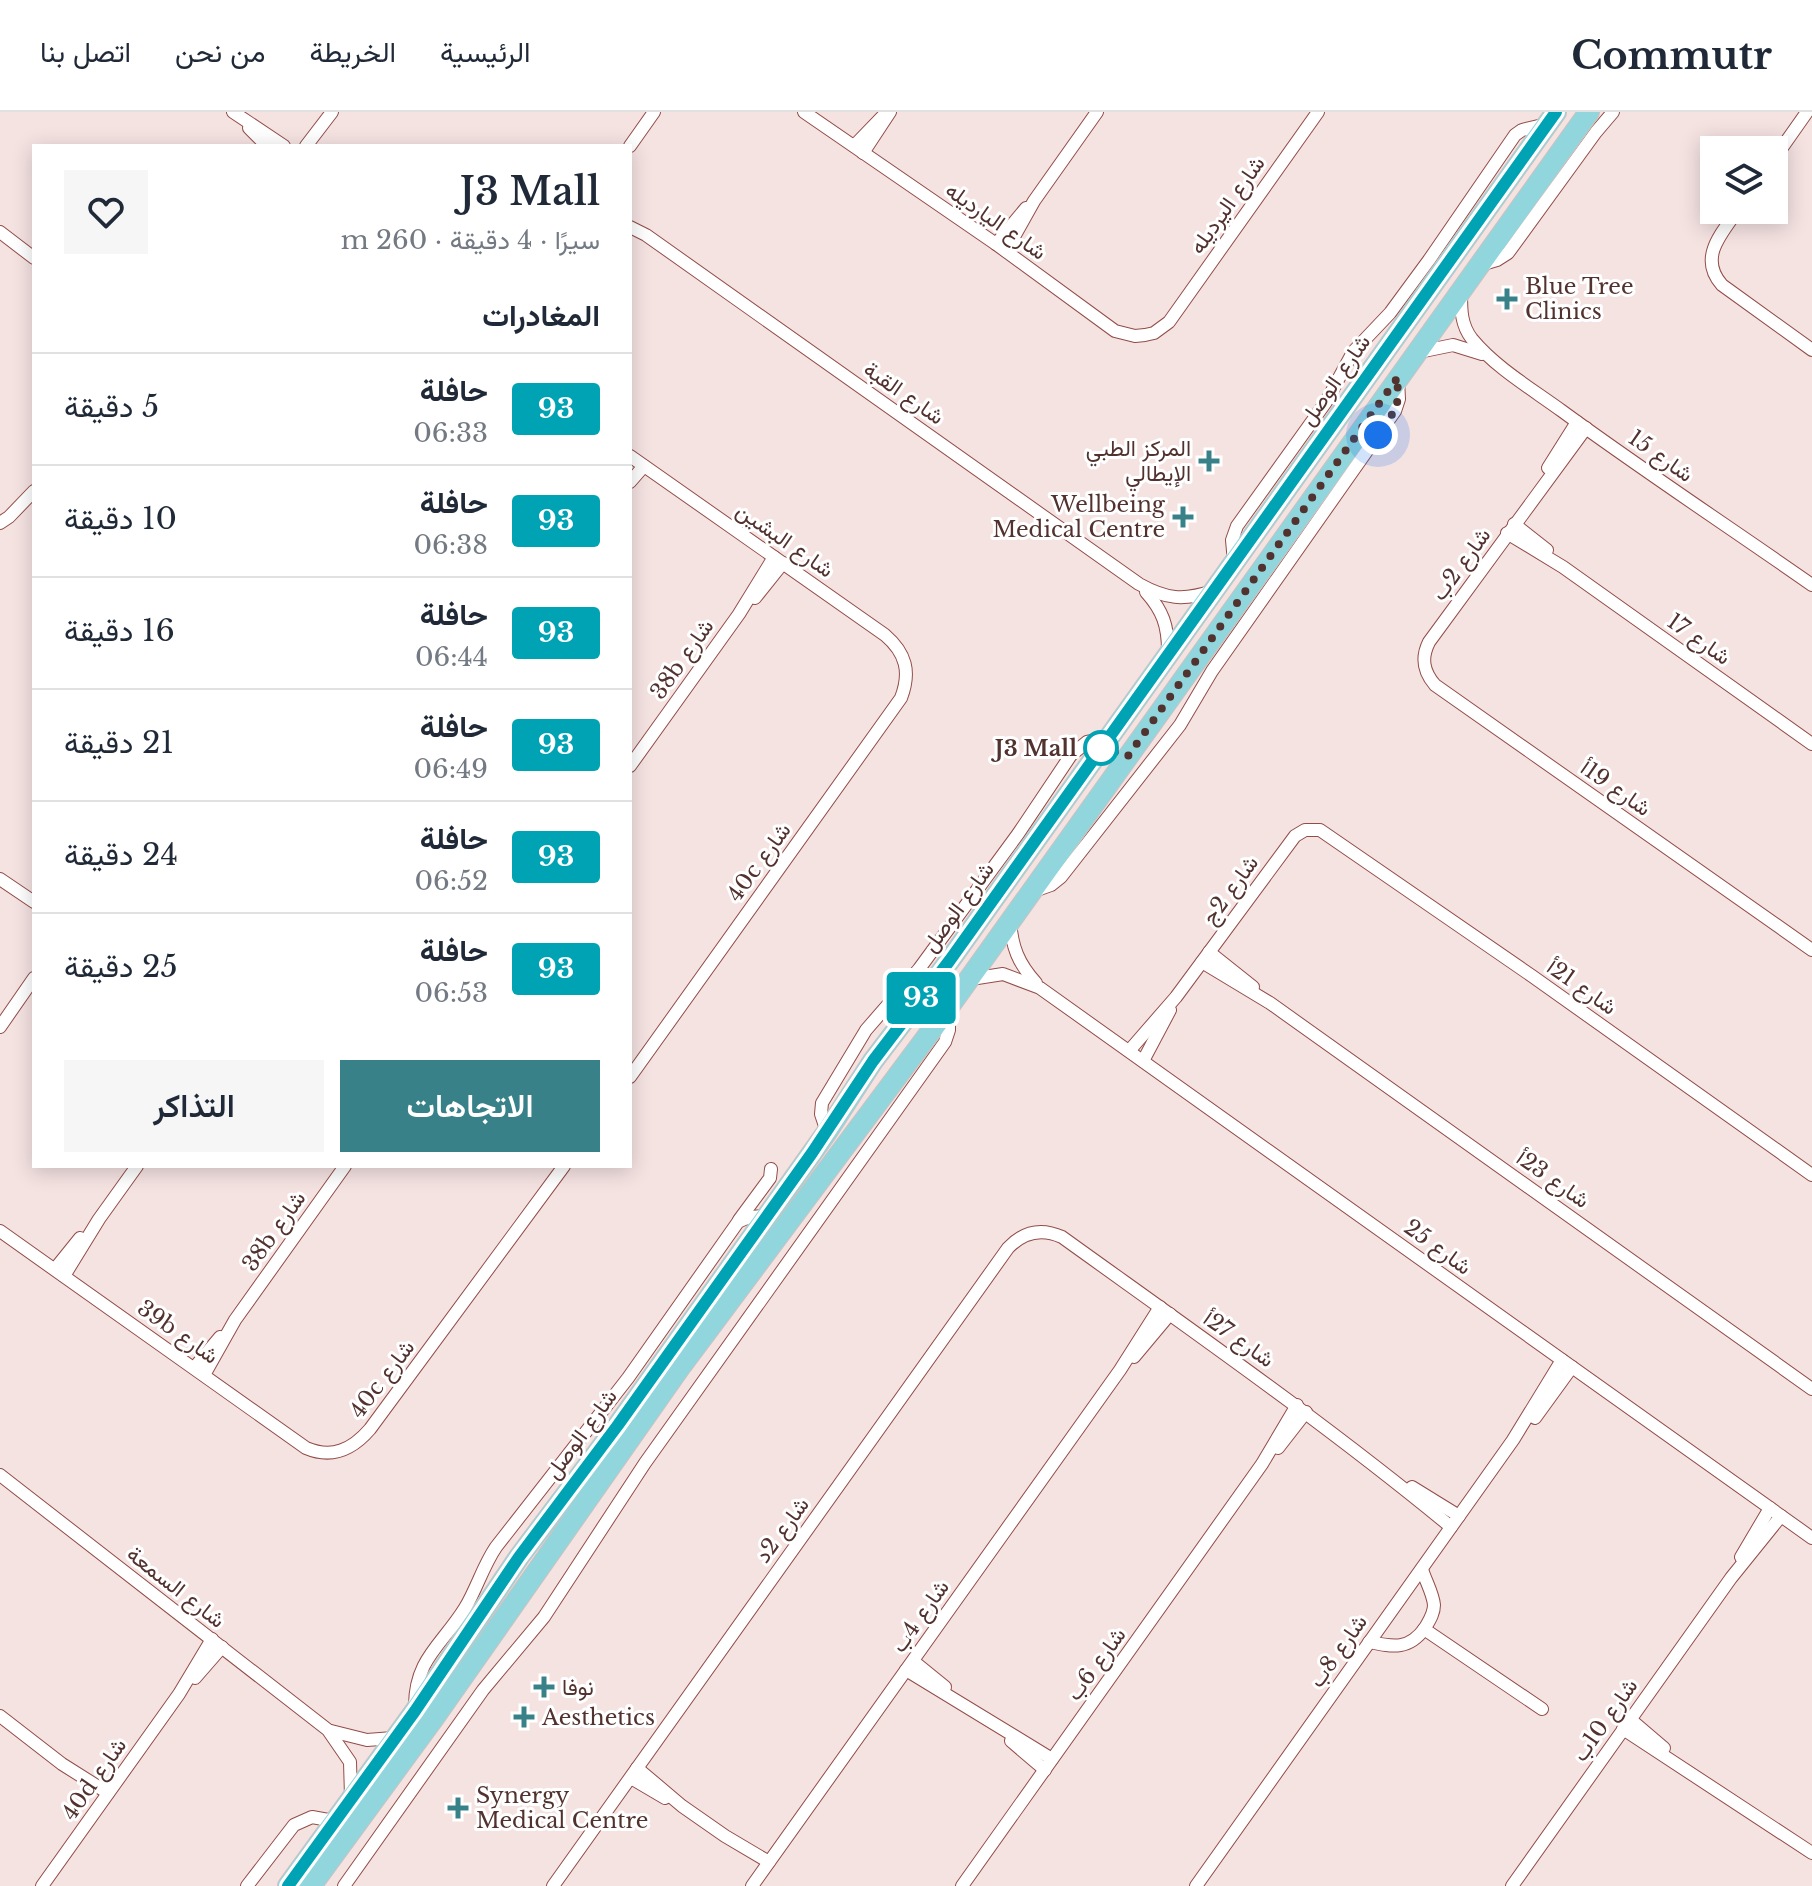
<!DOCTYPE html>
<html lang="ar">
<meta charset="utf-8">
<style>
:root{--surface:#fff;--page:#f6f6f7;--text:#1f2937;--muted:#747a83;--line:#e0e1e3;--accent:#398189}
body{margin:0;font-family:"Libre Baskerville",Vazirmatn,serif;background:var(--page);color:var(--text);direction:rtl;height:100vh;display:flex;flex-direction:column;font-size:30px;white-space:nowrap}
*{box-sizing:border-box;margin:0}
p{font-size:26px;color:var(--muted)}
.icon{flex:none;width:44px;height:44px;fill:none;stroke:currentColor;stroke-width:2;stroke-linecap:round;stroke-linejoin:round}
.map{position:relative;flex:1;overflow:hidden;direction:ltr}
.panel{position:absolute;left:32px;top:32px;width:600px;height:1024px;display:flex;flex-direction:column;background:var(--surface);border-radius:0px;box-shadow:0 4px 20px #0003;direction:rtl}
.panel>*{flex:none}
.badge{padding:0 16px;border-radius:6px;font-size:28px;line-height:52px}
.buttons{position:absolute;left:1700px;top:24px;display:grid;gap:16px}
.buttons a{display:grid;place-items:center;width:88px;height:88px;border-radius:0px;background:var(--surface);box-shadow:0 4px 20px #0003;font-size:40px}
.you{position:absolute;width:40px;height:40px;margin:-20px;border:6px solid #fff;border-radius:50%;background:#1a73e8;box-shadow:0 0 0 12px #1a73e833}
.map>.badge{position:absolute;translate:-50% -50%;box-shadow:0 0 0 4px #fff}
h2{padding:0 32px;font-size:30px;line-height:72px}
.round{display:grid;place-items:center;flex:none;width:84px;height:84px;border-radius:0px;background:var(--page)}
.headline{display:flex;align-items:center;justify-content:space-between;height:136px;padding:0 32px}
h1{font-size:38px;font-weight:600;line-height:60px}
.primary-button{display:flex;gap:16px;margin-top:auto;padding:16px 32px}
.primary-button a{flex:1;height:92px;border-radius:0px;background:var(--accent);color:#fff;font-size:32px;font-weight:600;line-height:92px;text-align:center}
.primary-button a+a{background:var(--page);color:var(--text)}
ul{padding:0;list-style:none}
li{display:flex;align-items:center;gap:24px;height:112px;padding:0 32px;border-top:2px solid var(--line)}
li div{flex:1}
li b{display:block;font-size:30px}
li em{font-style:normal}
li .badge{min-width:88px;font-weight:700;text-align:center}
header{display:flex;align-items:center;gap:48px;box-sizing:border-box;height:112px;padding:0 40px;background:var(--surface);border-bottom:2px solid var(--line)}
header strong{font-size:38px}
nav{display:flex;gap:44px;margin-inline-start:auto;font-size:28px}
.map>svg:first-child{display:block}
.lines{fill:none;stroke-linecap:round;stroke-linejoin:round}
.street-casing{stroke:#924d48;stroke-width:14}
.primary-casing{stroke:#cbc2c1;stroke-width:22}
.street{stroke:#fff;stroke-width:12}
.primary{stroke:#91d6dd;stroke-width:20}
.line-casing{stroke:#fff;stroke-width:18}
.line{stroke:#00a3b4;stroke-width:12}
.walk{stroke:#52322f;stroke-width:8;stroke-dasharray:0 14.4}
.poi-dot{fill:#398189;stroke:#fff;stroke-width:3}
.stop-dot{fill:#fff;stroke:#00a3b4;stroke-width:4}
.labels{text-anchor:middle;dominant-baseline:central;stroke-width:6;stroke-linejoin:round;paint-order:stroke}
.street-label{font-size:22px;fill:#52322f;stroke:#fff}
.poi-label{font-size:22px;fill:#52322f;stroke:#fff;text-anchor:start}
.stop-label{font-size:22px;font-weight:bold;fill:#52322f;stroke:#fff;text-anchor:end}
</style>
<header>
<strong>Commutr</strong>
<nav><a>الرئيسية</a><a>الخريطة</a><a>من نحن</a><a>اتصل بنا</a></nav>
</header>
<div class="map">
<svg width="1812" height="1774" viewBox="0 0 1812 1774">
<rect width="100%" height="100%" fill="#f5e3e2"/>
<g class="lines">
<g class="street-casing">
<g id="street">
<path d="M 233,0 L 284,34"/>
<path d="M 804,0 L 996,132 L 1115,219 L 1135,224 L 1145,223 L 1154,221 L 1169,210 L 1318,0"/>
<path d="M 249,16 L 267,34"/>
<path d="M 306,34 L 332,0"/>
<path d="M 630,34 L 654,0"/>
<path d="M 854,34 L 883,4"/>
<path d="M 863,41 L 890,0"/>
<path d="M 1774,47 L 1807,0"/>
<path d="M 1738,98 C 1721,122 1698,146 1722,173 L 1812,238"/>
<path d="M 630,115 L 646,123 L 1139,472 C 1166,487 1183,489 1213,479"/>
<path d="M 0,120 L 34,146"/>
<path d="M 996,132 L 1026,96"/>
<path d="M 1006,139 L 1034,89 L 1097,0"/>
<path d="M 1480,153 L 1497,148 L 1508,141 L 1596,20 L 1613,0"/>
<path d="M 1461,181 C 1461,198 1461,213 1472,227 C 1496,256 1532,277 1562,299 C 1644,359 1729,415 1812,473"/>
<path d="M 1419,240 L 1453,233 L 1482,242"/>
<path d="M 1586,316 L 1429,530 C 1421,546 1423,559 1435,573 L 1812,838"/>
<path d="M 630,344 L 885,523 C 906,541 911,560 901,586 L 630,965"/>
<path d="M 1548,356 L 1577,310"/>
<path d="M 630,370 L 644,354"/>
<path d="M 0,411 L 9,405 L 34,379"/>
<path d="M 1514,412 L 1547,438"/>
<path d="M 1507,421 L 1563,455 L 1812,632"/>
<path d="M 1234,450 L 1232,428 L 1237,414 L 1326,290 L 1353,240 L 1390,201 L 1429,148 L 1515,23 L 1522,18 L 1547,12"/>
<path d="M 1146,480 C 1163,499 1168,514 1168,539"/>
<path d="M 755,486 L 783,451"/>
<path d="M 630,654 L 739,502 L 774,445"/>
<path d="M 0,767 L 34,790"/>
<path d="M 1034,779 L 1051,773 L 1061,765 L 1180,613 L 1212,559 L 1395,299 L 1399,287 L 1398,267"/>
<path d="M 1010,809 C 1012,835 1018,851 1036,871"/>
<path d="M 1209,840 L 1253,875"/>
<path d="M 1202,850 L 1270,891 L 1812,1277"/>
<path d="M 971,867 L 1003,862 L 1040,876 L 1812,1426"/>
<path d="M 0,915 L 34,866"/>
<path d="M 1129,939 L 1176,885 L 1295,724 L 1305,718 L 1320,718 L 1532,864 L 1812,1063"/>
<path d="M 1143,949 L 1170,898"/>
<path d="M 827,1020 L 821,1002 L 822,991 L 866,918 L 919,857 L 1018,722 L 1071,643 L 1087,630 L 1108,626"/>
<path d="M 739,1108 L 770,1066 L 771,1057"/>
<path d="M 0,1119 L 306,1336 C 332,1347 352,1338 370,1317 L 564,1054"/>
<path d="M 55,1157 L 80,1126"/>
<path d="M 64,1164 L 99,1107 L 137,1054"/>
<path d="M 1134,1245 L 1170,1202"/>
<path d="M 194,1256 L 220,1225"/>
<path d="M 204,1263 L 235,1208 L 345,1054"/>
<path d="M 1535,1306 L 1572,1255"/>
<path d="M 1278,1336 L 1306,1300"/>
<path d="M 0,1363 L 328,1618 L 350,1650 L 351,1684"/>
<path d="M 1412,1375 L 1459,1404"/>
<path d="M 1741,1445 L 1770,1396"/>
<path d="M 1424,1517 L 1542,1597"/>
<path d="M 1369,1530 C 1394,1535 1409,1538 1425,1516 C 1429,1509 1434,1502 1434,1493 C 1433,1481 1425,1468 1422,1457"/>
<path d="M 913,1549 L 945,1575"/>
<path d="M 906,1558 L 1052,1647"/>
<path d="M 195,1566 L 222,1535"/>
<path d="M 415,1594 C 415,1547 442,1533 465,1496 C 477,1476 483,1454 496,1435 L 628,1266 L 738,1110 L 749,1105 L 766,1104"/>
<path d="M 0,1604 L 62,1652 L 108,1681"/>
<path d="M 1630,1607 L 1664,1636"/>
<path d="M 1623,1617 L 1812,1741"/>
<path d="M 331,1619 L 367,1628 L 393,1626"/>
<path d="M 1011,1629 L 1045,1658"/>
<path d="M 637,1656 L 682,1694 L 725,1724 L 769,1750"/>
<path d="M 631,1666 L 665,1686"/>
<path d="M 42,1774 L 179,1582 L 212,1527"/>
<path d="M 247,1774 L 294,1713 L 312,1705 L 334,1709"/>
<path d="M 344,1774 L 483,1578 L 544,1505 L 645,1351 L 945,930 L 949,918 L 949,899"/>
<path d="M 553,1774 L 1008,1136 C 1024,1119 1042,1116 1062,1125 C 1194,1220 1326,1312 1451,1415"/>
<path d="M 752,1774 L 1120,1258 L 1160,1195"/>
<path d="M 962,1774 L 1262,1352 L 1297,1293"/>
<path d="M 1196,1774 L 1513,1328 L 1562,1248"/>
<path d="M 1512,1774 L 1731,1466 L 1781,1404"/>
</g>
</g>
<g class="primary-casing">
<g id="primary">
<path d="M 288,1774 L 415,1599 L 519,1445 L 618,1313 L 827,1020 L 873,949 L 950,848 L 1556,0"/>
<path d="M 311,1774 L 434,1606 L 679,1257 L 949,895 L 1589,0"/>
</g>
</g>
<use href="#street" class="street"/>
<use href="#primary" class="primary"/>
</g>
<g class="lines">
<g class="line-casing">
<path id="line" d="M 288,1774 L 415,1599 L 519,1445 L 618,1313 L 812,1041 L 873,949 L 950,848 L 1556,0"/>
</g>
<use href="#line" class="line"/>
<path class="walk" d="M 1101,636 L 1128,644 L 1398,265 L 1397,295 L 1378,323"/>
</g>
<g class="poi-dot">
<path d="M1503 175h8v8h8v8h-8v8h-8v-8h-8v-8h8z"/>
<path d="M1205 337h8v8h8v8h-8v8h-8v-8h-8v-8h8z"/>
<path d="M1179 393h8v8h8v8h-8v8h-8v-8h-8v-8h8z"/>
<path d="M540 1563h8v8h8v8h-8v8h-8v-8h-8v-8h8z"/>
<path d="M520 1593h8v8h8v8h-8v8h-8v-8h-8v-8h8z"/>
<path d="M454 1684h8v8h8v8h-8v8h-8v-8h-8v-8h8z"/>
</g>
<circle class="stop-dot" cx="1101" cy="636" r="16"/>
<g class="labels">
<g class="street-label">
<text transform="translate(1227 93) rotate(-55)">شارع اليرديله</text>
<text transform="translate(996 109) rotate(35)">شارع اليارديله</text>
<text transform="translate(1335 268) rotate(-55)">شارع الوصل</text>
<text transform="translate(904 281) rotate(35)">شارع القبة</text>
<text transform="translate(1661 344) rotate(35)">شارع 15</text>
<text transform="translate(785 428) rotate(35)">شارع البشين</text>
<text transform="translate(1461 452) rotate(-54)">شارع 2ب</text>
<text transform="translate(1699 527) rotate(35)">شارع 17</text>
<text transform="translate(682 547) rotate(-55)">38b شارع</text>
<text transform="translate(1616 676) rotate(35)">شارع 19أ</text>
<text transform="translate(759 750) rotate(-54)">40c شارع</text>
<text transform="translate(1230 778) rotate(-54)">شارع 2ج</text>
<text transform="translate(958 795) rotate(-54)">شارع الوصل</text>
<text transform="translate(1582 875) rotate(35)">شارع 21أ</text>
<text transform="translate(1553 1067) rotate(35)">شارع 23أ</text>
<text transform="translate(274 1119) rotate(-55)">38b شارع</text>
<text transform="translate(1438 1135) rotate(36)">شارع 25</text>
<text transform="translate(178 1220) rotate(35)">39b شارع</text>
<text transform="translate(1239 1227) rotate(35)">شارع 27أ</text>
<text transform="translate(382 1267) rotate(-53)">40c شارع</text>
<text transform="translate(581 1322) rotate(-54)">شارع الوصل</text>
<text transform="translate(782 1418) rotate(-54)">شارع 2د</text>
<text transform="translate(176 1475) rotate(38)">شارع السمعة</text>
<text transform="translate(920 1504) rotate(-55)">شارع 4ب</text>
<text transform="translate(1338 1539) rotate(-55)">شارع 8ب</text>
<text transform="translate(1096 1552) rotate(-54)">شارع 6ب</text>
<text transform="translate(1605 1608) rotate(-55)">شارع 10ب</text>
<text transform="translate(94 1667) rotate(-55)">40d شارع</text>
</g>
<g class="poi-label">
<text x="1525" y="174">Blue Tree<tspan x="1525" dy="25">Clinics</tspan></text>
<text x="1191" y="336" text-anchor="end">المركز الطبي<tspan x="1191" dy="25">الإيطالي</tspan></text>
<text x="1165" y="392" text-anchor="end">Wellbeing<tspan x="1165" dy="25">Medical Centre</tspan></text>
<text x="562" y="1575">نوفا</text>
<text x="542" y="1605">Aesthetics</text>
<text x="476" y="1683">Synergy<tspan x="476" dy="25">Medical Centre</tspan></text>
</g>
<g class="stop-label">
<text x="1077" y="636">J3 Mall</text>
</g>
</g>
</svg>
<div class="buttons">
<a><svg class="icon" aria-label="layers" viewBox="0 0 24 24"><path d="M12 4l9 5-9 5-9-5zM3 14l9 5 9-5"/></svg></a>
</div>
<div class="you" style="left:1378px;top:323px"></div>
<b class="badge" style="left:921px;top:886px;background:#00a3b4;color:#fff">93</b>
<section class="panel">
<div class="headline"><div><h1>J3 Mall</h1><p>سيرًا · 4 دقيقة · 260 m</p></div><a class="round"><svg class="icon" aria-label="heart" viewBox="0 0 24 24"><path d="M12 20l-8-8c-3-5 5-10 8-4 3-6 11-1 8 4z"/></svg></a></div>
<h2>المغادرات</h2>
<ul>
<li><span class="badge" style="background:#00a3b4;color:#fff">93</span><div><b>حافلة</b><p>06:33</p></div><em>5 دقيقة</em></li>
<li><span class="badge" style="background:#00a3b4;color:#fff">93</span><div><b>حافلة</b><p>06:38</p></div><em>10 دقيقة</em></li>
<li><span class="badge" style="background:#00a3b4;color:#fff">93</span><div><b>حافلة</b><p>06:44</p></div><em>16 دقيقة</em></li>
<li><span class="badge" style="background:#00a3b4;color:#fff">93</span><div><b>حافلة</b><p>06:49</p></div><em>21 دقيقة</em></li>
<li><span class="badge" style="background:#00a3b4;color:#fff">93</span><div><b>حافلة</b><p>06:52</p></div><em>24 دقيقة</em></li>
<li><span class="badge" style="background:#00a3b4;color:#fff">93</span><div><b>حافلة</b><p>06:53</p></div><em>25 دقيقة</em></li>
</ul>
<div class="primary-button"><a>الاتجاهات</a><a>التذاكر</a></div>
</section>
</div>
